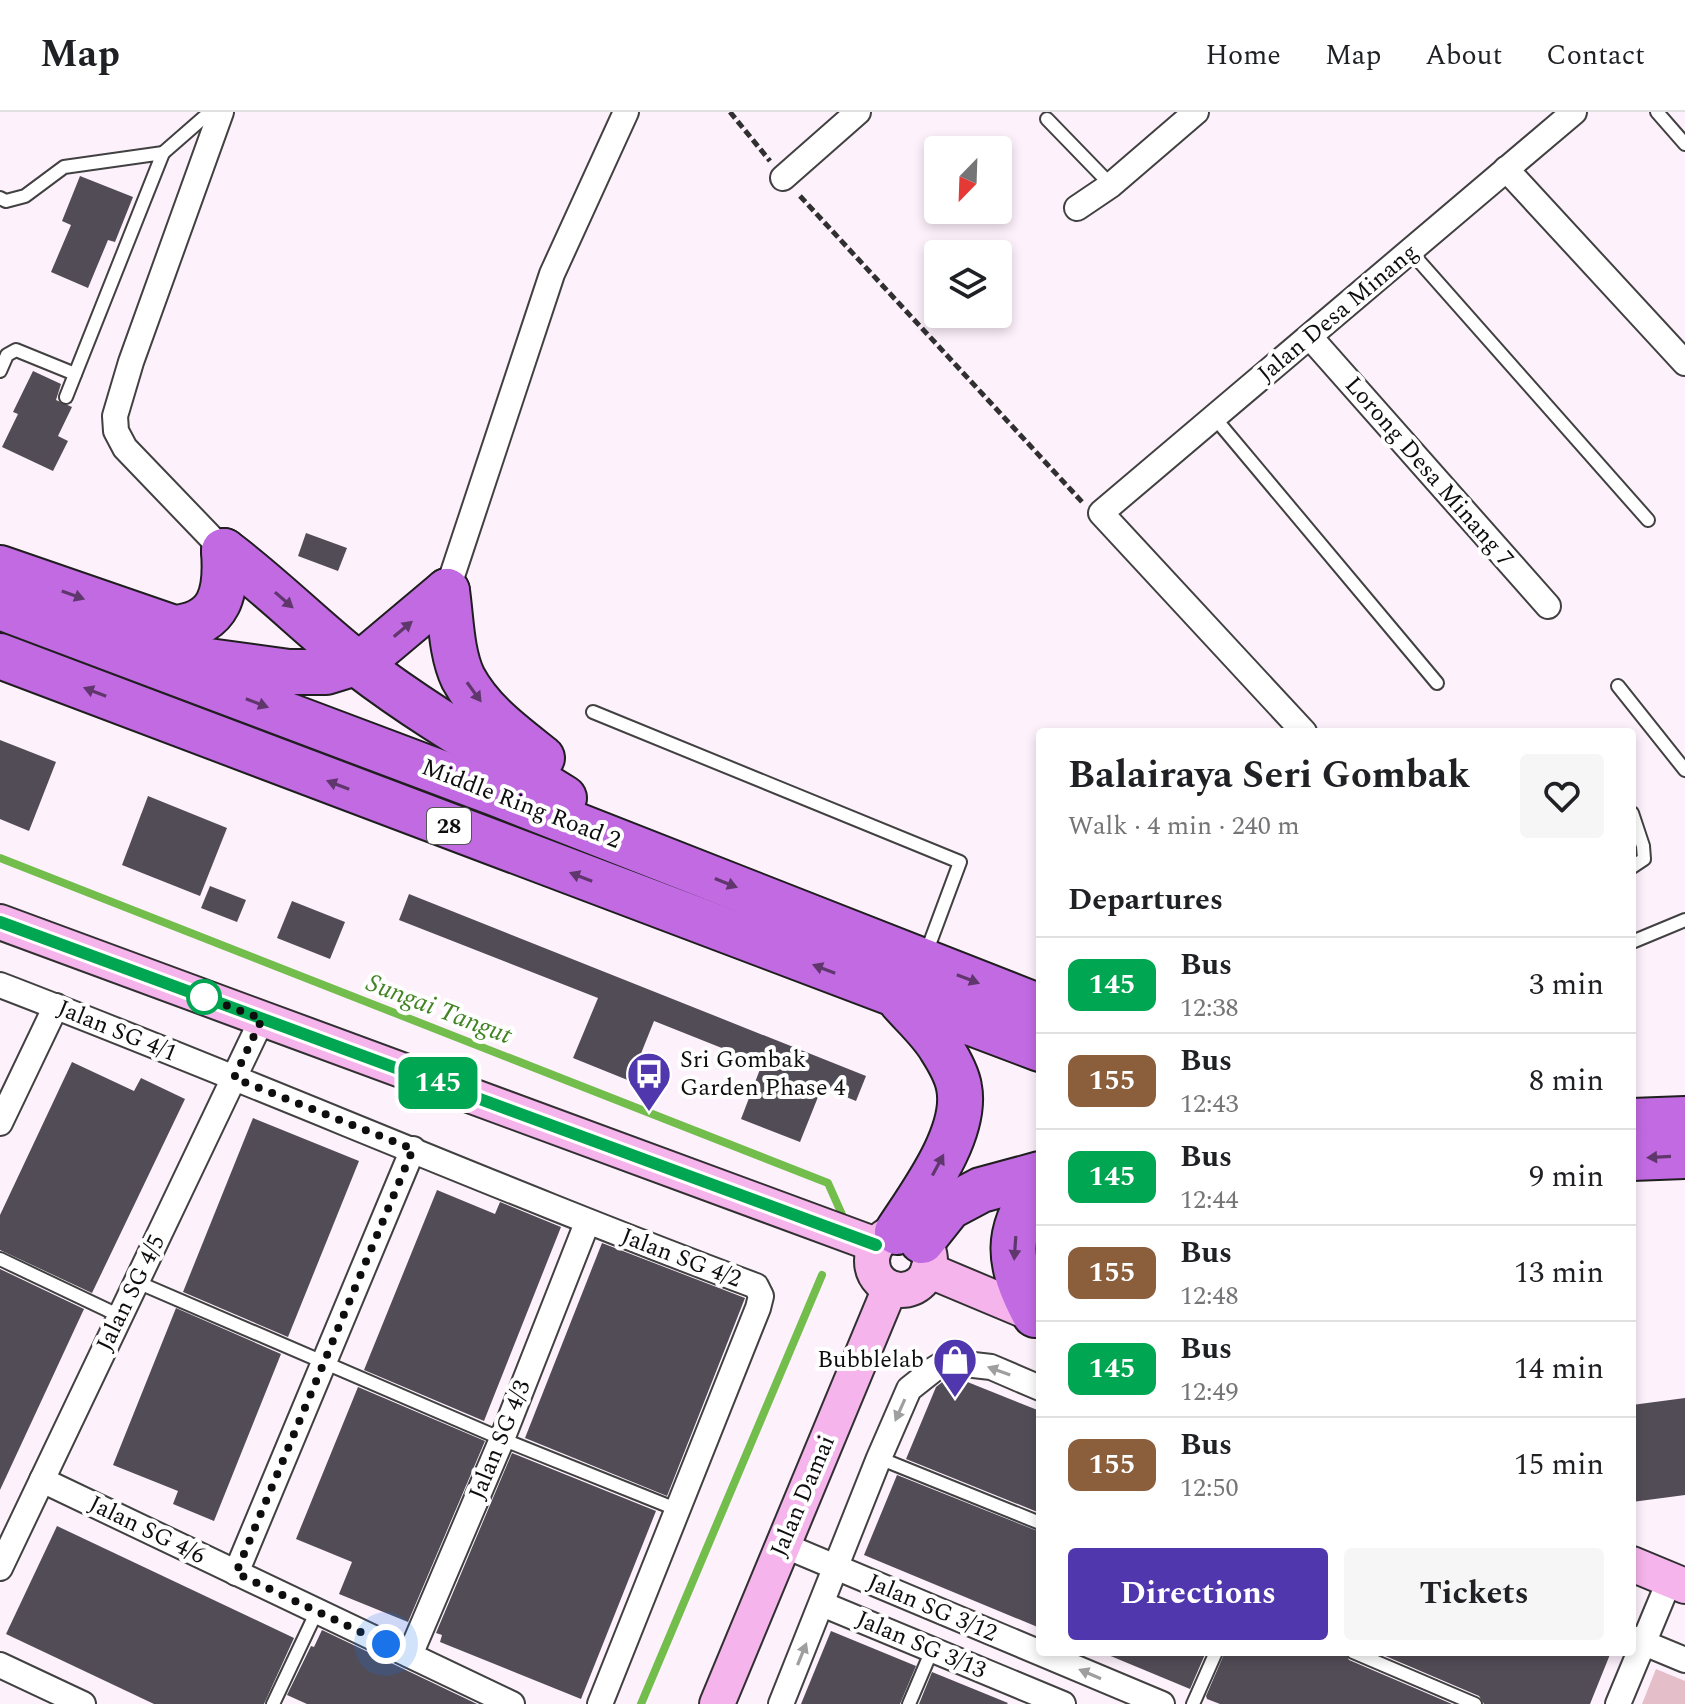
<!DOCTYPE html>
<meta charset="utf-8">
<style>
:root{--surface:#fff;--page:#f6f6f6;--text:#202124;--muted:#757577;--line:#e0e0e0;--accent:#5037ad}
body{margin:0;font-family:Spectral,serif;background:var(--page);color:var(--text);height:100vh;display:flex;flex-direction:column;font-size:30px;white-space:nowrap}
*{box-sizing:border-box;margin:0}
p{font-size:26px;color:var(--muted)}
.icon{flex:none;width:44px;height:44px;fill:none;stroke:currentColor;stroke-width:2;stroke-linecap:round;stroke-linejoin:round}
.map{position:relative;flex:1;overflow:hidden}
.details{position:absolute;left:1036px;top:616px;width:600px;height:928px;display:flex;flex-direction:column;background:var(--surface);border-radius:8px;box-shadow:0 4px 12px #0003}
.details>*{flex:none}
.badge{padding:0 16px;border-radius:12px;font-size:28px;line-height:52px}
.needle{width:52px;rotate:203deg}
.tools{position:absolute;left:924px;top:24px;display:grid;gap:16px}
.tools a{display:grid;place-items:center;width:88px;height:88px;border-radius:8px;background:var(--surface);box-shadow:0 4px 12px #0003;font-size:40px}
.you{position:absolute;width:40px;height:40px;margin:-20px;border:6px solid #fff;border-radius:50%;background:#1a73e8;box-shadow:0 0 0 12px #1a73e833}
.map>.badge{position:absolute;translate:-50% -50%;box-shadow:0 0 0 4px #fff}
h2{padding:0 32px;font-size:30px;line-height:72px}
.round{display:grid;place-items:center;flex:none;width:84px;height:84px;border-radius:8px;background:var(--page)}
.head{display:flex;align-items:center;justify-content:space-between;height:136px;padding:0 32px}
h1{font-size:38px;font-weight:700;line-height:60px}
.cta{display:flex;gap:16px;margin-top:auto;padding:16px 32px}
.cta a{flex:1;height:92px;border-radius:8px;background:var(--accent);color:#fff;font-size:32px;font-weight:700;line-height:92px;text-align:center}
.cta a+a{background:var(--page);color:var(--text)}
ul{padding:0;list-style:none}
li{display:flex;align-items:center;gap:24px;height:96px;padding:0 32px;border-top:2px solid var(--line)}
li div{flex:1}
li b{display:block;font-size:30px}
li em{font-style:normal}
li .badge{min-width:88px;font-weight:700;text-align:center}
header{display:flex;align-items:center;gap:48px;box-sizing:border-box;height:112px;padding:0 40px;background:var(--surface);border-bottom:2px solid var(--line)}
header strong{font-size:38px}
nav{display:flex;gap:44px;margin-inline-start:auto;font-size:28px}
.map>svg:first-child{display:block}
.green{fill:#e4bec8}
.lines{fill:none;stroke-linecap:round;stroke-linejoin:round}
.stream{stroke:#72bd4c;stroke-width:8}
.building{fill:#524c56}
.lane-casing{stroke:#414141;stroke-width:16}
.street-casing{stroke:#414141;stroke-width:28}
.secondary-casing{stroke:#303030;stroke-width:38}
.highway-casing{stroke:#1f1f1f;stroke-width:48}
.path{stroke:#303030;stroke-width:5;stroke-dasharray:8 4;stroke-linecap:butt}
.lane{stroke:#fff;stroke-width:12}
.street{stroke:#fff;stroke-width:24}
.secondary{stroke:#f5b4eb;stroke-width:34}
.highway{stroke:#c16ae2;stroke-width:44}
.oneway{fill:#5f376d}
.oneway2{fill:#9f9f9f}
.line-casing{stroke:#fff;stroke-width:18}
.line{stroke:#00a651;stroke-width:12}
.walk{stroke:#0e0e0e;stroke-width:8;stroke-dasharray:0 14.4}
.stop-dot{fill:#fff;stroke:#00a651;stroke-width:4}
.labels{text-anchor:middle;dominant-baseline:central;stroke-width:8;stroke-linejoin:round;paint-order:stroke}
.shield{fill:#fff;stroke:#565656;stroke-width:2}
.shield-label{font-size:22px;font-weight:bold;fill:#0e0e0e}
.street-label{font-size:24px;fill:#0e0e0e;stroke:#fff}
.poi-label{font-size:24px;fill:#0e0e0e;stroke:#fff;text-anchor:start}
.water-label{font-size:26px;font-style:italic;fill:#428424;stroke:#fff}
</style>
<header>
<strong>Map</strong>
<nav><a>Home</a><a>Map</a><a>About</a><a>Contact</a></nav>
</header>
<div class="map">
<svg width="1685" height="1592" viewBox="0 0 1685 1592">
<rect width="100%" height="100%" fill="#fdf1fc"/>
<path class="green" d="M 1656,1557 L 1685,1569 L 1685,1592 L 1642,1592 Z"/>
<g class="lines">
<g class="stream">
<path d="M 0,746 L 828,1071 L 844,1107"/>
<path d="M 641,1592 L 822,1163"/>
</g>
</g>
<g class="building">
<path d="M 80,64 L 133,85 L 115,130 L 108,128 L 88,176 L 51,160 L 71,113 L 62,109 Z"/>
<path d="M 33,259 L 61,272 L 56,288 L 72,295 L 58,324 L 68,329 L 53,359 L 2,335 L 18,302 L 13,300 Z"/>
<path d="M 306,421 L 347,436 L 338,459 L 298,444 Z"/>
<path d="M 0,628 L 56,650 L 29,719 L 0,707 Z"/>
<path d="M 148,684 L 227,716 L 200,784 L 122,753 Z"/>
<path d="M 210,774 L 246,788 L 237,810 L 201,796 Z"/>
<path d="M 409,782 L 866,964 L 856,989 L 822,975 L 800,1030 L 741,1007 L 762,952 L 654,909 L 630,969 L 573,946 L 598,886 L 399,808 Z"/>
<path d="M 292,789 L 345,810 L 330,847 L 277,826 Z"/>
<path d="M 72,950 L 134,979 L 141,966 L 185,987 L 92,1181 L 0,1138 L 0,1103 Z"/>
<path d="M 253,1006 L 359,1049 L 288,1225 L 183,1180 Z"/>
<path d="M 437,1078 L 495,1102 L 500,1090 L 561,1115 L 484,1309 L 364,1258 Z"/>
<path d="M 602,1131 L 745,1186 L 667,1384 L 525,1326 Z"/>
<path d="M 0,1157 L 84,1197 L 0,1378 Z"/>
<path d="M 176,1196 L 281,1242 L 214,1409 L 173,1392 L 178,1379 L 113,1353 Z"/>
<path d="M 946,1267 L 960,1267 L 1040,1299 L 1040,1401 L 906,1347 L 936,1275 Z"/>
<path d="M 358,1275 L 485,1329 L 408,1510 L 339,1482 L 352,1450 L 296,1427 Z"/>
<path d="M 1685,1286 L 1685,1383 L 1632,1390 L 1632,1293 Z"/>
<path d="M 512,1341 L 656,1399 L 581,1587 L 440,1530 L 442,1523 L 436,1521 Z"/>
<path d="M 897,1363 L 1040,1420 L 1040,1516 L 864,1443 Z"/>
<path d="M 57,1414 L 294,1526 L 264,1592 L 154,1592 L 6,1522 Z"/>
<path d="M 322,1518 L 477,1592 L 307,1592 L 287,1583 L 311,1534 L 314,1535 Z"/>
<path d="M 831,1519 L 916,1554 L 900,1592 L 801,1592 Z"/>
<path d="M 1101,1540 L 1206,1540 L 1190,1577 Z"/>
<path d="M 1225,1540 L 1344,1540 L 1349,1548 L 1452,1592 L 1220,1592 L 1207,1587 L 1206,1584 Z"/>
<path d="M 1376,1540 L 1611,1540 L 1590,1592 L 1484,1592 L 1479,1584 Z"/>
<path d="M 932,1560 L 1008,1591 L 1007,1592 L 919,1592 Z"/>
</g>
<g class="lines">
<g class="lane-casing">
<g id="lane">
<path d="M 1657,0 L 1685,32"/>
<path d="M 1047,7 L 1111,73"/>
<path d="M 163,41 L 210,0"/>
<path d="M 0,86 L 6,89 L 25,84 L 64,55 L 163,41 L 66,285"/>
<path d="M 1411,140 L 1648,408"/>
<path d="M 0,259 L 7,243 L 16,238 L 75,262"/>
<path d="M 1214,305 L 1437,571"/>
<path d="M 1618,574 L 1685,658"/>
<path d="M 593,600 L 960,750 L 925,844"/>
<path d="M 1632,701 L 1643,734 L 1644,747 L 1632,755"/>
<path d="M 1632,830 L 1685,808"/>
<path d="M 0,1147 L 120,1204"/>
<path d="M 137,1170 L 502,1327 L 676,1397"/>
<path d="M 879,1346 L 1040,1411"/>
<path d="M 1353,1540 L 1475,1592"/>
<path d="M 273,1592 L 317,1499"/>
<path d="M 909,1592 L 932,1538"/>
<path d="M 1193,1592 L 1216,1540"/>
</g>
</g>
<g class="street-casing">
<g id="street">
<path d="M 221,0 L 131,250 L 115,304 L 116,319 L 125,336 L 224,439"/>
<path d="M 1506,57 L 1685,251"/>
<path d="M 783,66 L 858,0"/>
<path d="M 1077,96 L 1111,73 L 1196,0"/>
<path d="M 1310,225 L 1548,494"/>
<path d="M 447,479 L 552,162 L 626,0"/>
<path d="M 1304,620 L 1101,401 L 1574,0"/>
<path d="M 0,873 C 253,970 502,1079 756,1174 L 761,1184 L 758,1196 L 600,1592"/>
<path d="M 0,1011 L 56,894"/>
<path d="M 42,1368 L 512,1592"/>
<path d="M 783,1433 L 1162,1592"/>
<path d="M 0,1456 L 262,907"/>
<path d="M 236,1461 L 413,1037"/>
<path d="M 822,1492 L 1063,1592"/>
<path d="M 1632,1526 L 1685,1548"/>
<path d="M 410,1543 L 502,1327 L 587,1111"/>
<path d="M 0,1553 L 83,1592"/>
<path d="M 781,1592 L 879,1346 L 909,1277 L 933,1258 L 941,1253 L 956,1251 L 991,1255 L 1040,1276"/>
<path d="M 1618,1592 L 1670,1467"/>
</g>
</g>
<g class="secondary-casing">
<g id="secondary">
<path d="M 0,810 L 876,1133"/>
<circle cx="901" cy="1149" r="29"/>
<path d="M 928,1158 L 1040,1205"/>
<path d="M 1632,1452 L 1685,1474"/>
<path d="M 717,1592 L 890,1176"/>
</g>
</g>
<g class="highway-casing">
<g id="highway">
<path d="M 224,439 C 271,474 313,517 359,553 C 424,603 495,643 564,686"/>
<path d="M 0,456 L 174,516 C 221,512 227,480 224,439"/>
<path d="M 447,479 C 451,506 451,541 463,566 C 481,600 513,623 542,646"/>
<path d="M 0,495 L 497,682 L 1040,895"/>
<path d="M 0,544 L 1040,937"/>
<path d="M 179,545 L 289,560 L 326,560 L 352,552 L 359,553 L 447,479"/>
<path d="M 1632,1009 L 1685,1007"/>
<path d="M 1632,1046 L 1685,1044"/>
<path d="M 897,1120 C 921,1083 968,1021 959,975 C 957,963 948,947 941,936 C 931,919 914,904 901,889"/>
<path d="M 922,1129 L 949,1095 L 981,1078 L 1040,1062"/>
<path d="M 1035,1203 C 1007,1151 1004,1120 1040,1071"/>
</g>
</g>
<g class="path">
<path d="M 730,0 L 770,49"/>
<path d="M 800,84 L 1083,391"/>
</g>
<use href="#lane" class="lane"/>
<use href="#street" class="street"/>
<use href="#secondary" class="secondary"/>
<use href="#highway" class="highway"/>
</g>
<defs><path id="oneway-solid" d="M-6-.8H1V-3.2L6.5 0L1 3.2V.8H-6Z" transform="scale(2)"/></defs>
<g class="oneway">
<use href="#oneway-solid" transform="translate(73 483) rotate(20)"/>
<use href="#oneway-solid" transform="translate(284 488) rotate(41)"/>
<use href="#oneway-solid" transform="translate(403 517) rotate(-40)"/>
<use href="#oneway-solid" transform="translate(95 580) rotate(-159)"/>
<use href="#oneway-solid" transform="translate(474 580) rotate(54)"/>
<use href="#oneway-solid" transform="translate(257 591) rotate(21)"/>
<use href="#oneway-solid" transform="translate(338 673) rotate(-159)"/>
<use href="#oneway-solid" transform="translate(581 765) rotate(-159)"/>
<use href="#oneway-solid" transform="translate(726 771) rotate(22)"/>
<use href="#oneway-solid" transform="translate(824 857) rotate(-159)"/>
<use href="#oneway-solid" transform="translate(968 867) rotate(21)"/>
<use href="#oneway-solid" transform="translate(1659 1045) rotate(177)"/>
<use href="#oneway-solid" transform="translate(938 1053) rotate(-62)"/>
<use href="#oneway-solid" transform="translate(1015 1136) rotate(94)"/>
</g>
<g class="oneway2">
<use href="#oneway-solid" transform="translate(999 1259) rotate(-160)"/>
<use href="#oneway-solid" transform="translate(900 1298) rotate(114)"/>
<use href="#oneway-solid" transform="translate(802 1542) rotate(-68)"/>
<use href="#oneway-solid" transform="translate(1090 1562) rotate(-157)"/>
</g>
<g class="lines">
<g class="line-casing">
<path id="line" d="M 0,810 L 876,1133"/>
</g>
<use href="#line" class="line"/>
<path class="walk" d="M 204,885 L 202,884 L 262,907 L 234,966 L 413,1037 L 236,1461 L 386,1532"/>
</g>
<defs>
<g id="bus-pin" transform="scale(2.3)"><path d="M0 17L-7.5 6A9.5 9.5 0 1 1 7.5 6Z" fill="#5037ad" stroke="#fff"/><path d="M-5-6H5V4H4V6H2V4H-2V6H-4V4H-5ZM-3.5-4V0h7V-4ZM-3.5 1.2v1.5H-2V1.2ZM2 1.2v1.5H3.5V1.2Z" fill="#fff"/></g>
<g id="shop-pin" transform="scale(2.3)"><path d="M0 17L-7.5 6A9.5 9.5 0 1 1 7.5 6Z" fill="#5037ad" stroke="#fff"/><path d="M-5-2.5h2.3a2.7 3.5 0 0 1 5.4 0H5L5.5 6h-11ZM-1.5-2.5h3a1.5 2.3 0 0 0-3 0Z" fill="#fff"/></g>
</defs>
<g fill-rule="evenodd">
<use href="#bus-pin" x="649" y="962"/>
<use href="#shop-pin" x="955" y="1248"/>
</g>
<circle class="stop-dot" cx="204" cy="885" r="16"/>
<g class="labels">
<rect class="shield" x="427" y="696" width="44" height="36" rx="6"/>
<g class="shield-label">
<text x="449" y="714">28</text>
</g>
<g class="street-label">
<text transform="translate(1338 201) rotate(-40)">Jalan Desa Minang</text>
<text transform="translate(1429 360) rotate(49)">Lorong Desa Minang 7</text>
<text transform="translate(521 692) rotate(21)">Middle Ring Road 2</text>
<text transform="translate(117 919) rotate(22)">Jalan SG 4/1</text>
<text transform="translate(681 1146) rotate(21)">Jalan SG 4/2</text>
<text transform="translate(131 1181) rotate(-64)">Jalan SG 4/5</text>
<text transform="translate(500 1328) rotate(-68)">Jalan SG 4/3</text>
<text transform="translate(803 1384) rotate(-67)">Jalan Damai</text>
<text transform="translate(147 1418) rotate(26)">Jalan SG 4/6</text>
<text transform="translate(932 1496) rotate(23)">Jalan SG 3/12</text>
<text transform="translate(921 1533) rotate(23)">Jalan SG 3/13</text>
</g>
<g class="poi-label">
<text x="680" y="948">Sri Gombak<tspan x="680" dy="28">Garden Phase 4</tspan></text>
<text x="924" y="1248" text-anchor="end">Bubblelab</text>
</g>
<g class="water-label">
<text transform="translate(439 897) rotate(21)">Sungai Tangut</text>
</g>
</g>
</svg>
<div class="tools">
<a><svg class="needle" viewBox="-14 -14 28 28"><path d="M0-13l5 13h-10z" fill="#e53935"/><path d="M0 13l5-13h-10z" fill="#757577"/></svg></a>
<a><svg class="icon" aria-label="layers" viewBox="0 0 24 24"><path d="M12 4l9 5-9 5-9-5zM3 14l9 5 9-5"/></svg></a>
</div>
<div class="you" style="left:386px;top:1532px"></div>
<b class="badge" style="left:438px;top:971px;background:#00a651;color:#fff">145</b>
<section class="details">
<div class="head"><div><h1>Balairaya Seri Gombak</h1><p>Walk · 4 min · 240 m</p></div><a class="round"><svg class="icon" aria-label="heart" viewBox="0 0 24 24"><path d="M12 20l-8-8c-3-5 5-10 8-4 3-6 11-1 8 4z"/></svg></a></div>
<h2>Departures</h2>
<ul>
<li><span class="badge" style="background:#00a651;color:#fff">145</span><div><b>Bus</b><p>12:38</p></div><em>3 min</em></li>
<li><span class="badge" style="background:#8b5e3c;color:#fff">155</span><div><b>Bus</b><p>12:43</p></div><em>8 min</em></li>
<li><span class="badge" style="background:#00a651;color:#fff">145</span><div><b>Bus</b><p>12:44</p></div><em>9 min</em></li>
<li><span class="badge" style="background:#8b5e3c;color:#fff">155</span><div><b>Bus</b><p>12:48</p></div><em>13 min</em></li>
<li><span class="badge" style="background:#00a651;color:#fff">145</span><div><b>Bus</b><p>12:49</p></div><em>14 min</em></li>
<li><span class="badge" style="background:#8b5e3c;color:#fff">155</span><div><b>Bus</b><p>12:50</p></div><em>15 min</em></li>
</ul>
<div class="cta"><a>Directions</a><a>Tickets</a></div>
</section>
</div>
